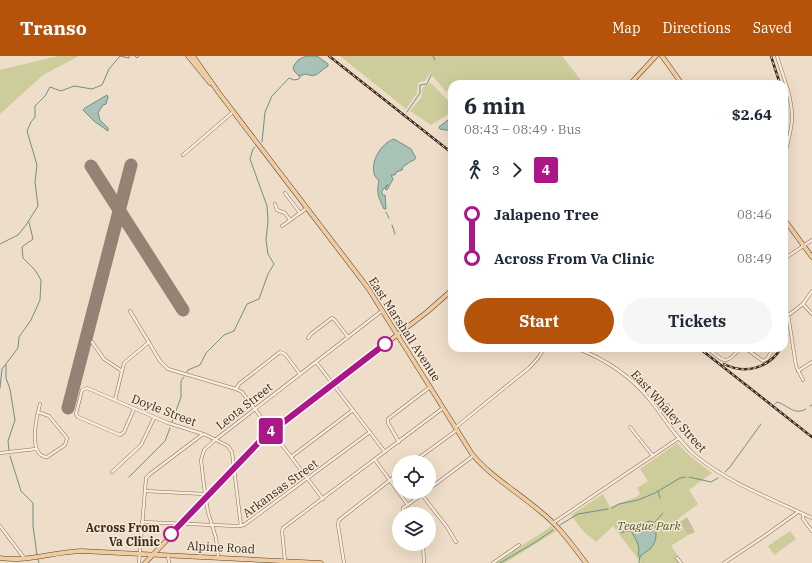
<!DOCTYPE html>
<meta charset="utf-8">
<style>
:root{--surface:#fff;--page:#f6f6f7;--text:#1f2937;--muted:#747a83;--accent:#b45309}
body{margin:0;font-family:"IBM Plex Serif",serif;background:var(--page);color:var(--text);height:100vh;display:flex;flex-direction:column;font-size:15px;white-space:nowrap}
*{box-sizing:border-box;margin:0}
p{font-size:13px;color:var(--muted)}
.icon{flex:none;width:22px;height:22px;fill:none;stroke:currentColor;stroke-width:2;stroke-linecap:round;stroke-linejoin:round}
.map{position:relative;flex:1;overflow:hidden}
.sheet{position:absolute;left:448px;top:24px;width:340px;height:272px;display:flex;flex-direction:column;background:var(--surface);border-radius:12px;box-shadow:0 4px 16px #0002}
.sheet>*{flex:none}
.badge{padding:0 8px;border-radius:3px;font-size:14px;line-height:26px}
.buttons{position:absolute;left:392px;top:399px;display:grid;gap:8px}
.buttons a{display:grid;place-items:center;width:44px;height:44px;border-radius:50%;background:var(--surface);box-shadow:0 4px 16px #0002;font-size:20px}
.map>.badge{position:absolute;translate:-50% -50%;box-shadow:0 0 0 2px #fff}
.legs{display:flex;align-items:center;gap:6px;height:44px;padding:0 16px;font-size:13px}
.legs p{margin-inline-start:auto}
.head{display:flex;align-items:center;justify-content:space-between;height:68px;padding:0 16px}
h1{font-size:22px;font-weight:800;line-height:30px}
.cta{display:flex;gap:8px;margin-top:auto;padding:8px 16px}
.cta a{flex:1;height:46px;border-radius:24px;background:var(--accent);color:#fff;font-size:16px;font-weight:800;line-height:46px;text-align:center}
.cta a+a{background:var(--page);color:var(--text)}
ul{padding:0 16px;list-style:none}
li{display:flex;align-items:center;gap:14px;height:44px;font-size:15px}
li i{display:grid;place-items:center;width:6px;height:100%;margin:0 5px;background:currentColor}
li i::after{content:'';width:10px;height:10px;margin:-5px;border:3px solid;border-radius:50%;background:var(--surface)}
li p{margin-inline-start:auto}
li:first-child i{background:linear-gradient(#0000 50%,currentColor 0)}
li:last-child i{background:linear-gradient(currentColor 50%,#0000 0)}
header{display:flex;align-items:center;gap:24px;box-sizing:border-box;height:56px;padding:0 20px;background:var(--accent);color:#fff}
header strong{font-size:19px}
nav{display:flex;gap:22px;margin-inline-start:auto;font-size:14px}
.map>svg:first-child{display:block}
.green{fill:#cdcc9b}
.cemetery{fill:#c2c19a}
.water{fill:#a9c2b7;stroke:#6f9184}
.lines{fill:none;stroke-linecap:round;stroke-linejoin:round}
.stream{stroke:#6f9184;stroke-width:1}
.runway{stroke:#948374;stroke-width:13}
.minor-casing{stroke:#8a6f5d;stroke-width:3.5}
.major-casing{stroke:#583e31;stroke-width:5}
.minor{stroke:#f9ecdb;stroke-width:2.5}
.major{stroke:#f0cca1;stroke-width:4}
.rail-casing{stroke:#3b2920;stroke-width:2.5}
.rail{stroke:#f6e9d7;stroke-width:1;stroke-dasharray:3;stroke-linecap:butt}
.line-1-casing{stroke:#fff;stroke-width:9}
.line-1{stroke:#ad1687;stroke-width:6}
.stop-1-dot{fill:#fff;stroke:#ad1687;stroke-width:2}
.labels{text-anchor:middle;dominant-baseline:central;stroke-width:3;stroke-linejoin:round;paint-order:stroke}
.street-label{font-size:12px;fill:#3b2920;stroke:#f6e9d7}
.park-label{font-size:12px;font-style:italic;fill:#525727;stroke:#f6e9d7}
.stop-label{font-size:12px;font-weight:bold;fill:#3b2920;stroke:#f6e9d7;text-anchor:end}
</style>
<header>
<strong>Transo</strong>
<nav><a>Map</a><a>Directions</a><a>Saved</a></nav>
</header>
<div class="map">
<svg width="812" height="507" viewBox="0 0 812 507">
<rect width="100%" height="100%" fill="#eeddc8"/>
<g class="green">
<path d="M 58,0 L 79,0 L 43,19 L 0,58 L 0,14 Z"/>
<path d="M 340,0 L 562,0 L 584,28 L 452,28 L 452,37 L 449,33 L 446,36 L 430,17 L 426,24 L 418,27 L 417,37 L 406,53 Z"/>
<path d="M 431,27 L 452,49 L 452,56 L 431,69 L 410,55 L 421,42 L 423,31 Z"/>
<path d="M 677,387 L 691,401 L 712,417 L 689,434 L 698,448 L 678,463 L 688,479 L 671,490 L 683,507 L 641,507 L 613,470 L 596,486 L 583,475 L 571,459 L 603,438 L 610,451 L 636,441 L 640,438 L 637,432 L 648,425 L 640,413 Z"/>
<path d="M 551,470 L 556,475 L 505,507 L 494,507 L 540,478 Z"/>
<path d="M 790,475 L 796,483 L 774,499 L 768,490 Z"/>
</g>
<path class="cemetery" d="M 687,461 L 695,476 L 688,479 L 680,466 Z"/>
<g class="water">
<path d="M 306,0 L 317,0 L 328,8 L 328,10 C 319,15 317,23 306,18 L 299,20 L 294,15 L 293,11 L 298,4 Z"/>
<path d="M 107,39 L 108,41 L 106,48 L 103,49 L 98,57 L 100,64 L 108,72 L 108,75 L 94,65 L 83,54 L 85,52 Z"/>
<path d="M 452,61 L 452,75 L 440,73 L 439,71 Z"/>
<path d="M 394,83 L 411,93 L 416,102 C 414,105 410,105 407,108 C 404,110 402,112 401,113 L 403,113 L 402,114 L 396,116 L 395,119 L 391,119 L 393,123 L 387,134 L 385,133 L 388,128 L 382,135 L 382,139 L 385,139 L 386,153 L 384,153 C 379,142 376,138 379,125 C 378,123 376,122 375,120 C 369,107 381,87 394,83 Z"/>
<path d="M 650,465 L 653,466 C 657,475 658,485 650,493 C 646,496 643,497 640,501 L 638,499 C 641,490 635,482 631,475 L 625,475 L 622,477 L 621,475 Z"/>
</g>
<g class="lines">
<g class="stream">
<path d="M 135,0 L 137,2 L 139,0"/>
<path d="M 433,0 L 435,4"/>
<path d="M 407,56 L 420,37 L 420,29 L 427,28 L 431,19"/>
<path d="M 262,86 L 265,56 L 272,40 L 289,22 L 294,24 L 299,23 L 300,20"/>
<path d="M 386,156 L 389,162"/>
<path d="M 392,169 L 395,178"/>
<path d="M 0,188 L 18,179 L 26,169 L 38,150 L 35,126 L 37,109 L 27,75 L 31,66 L 35,61 L 35,50 L 45,40 L 50,31 L 61,35 L 74,30 L 92,33 L 102,29 L 109,13 L 120,0 L 129,2 L 129,0"/>
<path d="M 6,309 L 6,322 L 10,333 L 15,364 L 8,385 L 9,394"/>
<path d="M 187,316 L 188,314 L 200,309 L 206,297 L 224,279 L 234,275 L 247,248 L 259,243 L 268,218 L 274,208 L 268,198 L 266,184 L 268,165 L 267,150 L 250,103 L 253,93 L 255,91"/>
<path d="M 0,332 L 2,313 L 18,292 L 19,281 L 31,264 L 40,244 L 41,224 L 35,214 L 23,202 L 22,191 L 33,183 L 29,166"/>
<path d="M 775,348 L 777,346 C 788,349 794,360 806,353"/>
<path d="M 810,350 L 812,349"/>
<path d="M 172,366 L 181,341 L 181,325 L 184,321"/>
<path d="M 10,400 L 21,435 L 33,447 L 33,470 L 37,499"/>
<path d="M 725,416 L 730,411 L 761,368"/>
<path d="M 129,421 L 165,385 L 170,372"/>
<path d="M 689,421 L 711,426 L 718,422"/>
<path d="M 658,435 L 660,442"/>
<path d="M 612,452 L 619,448 L 638,444 L 655,437 L 680,422 L 686,421"/>
<path d="M 655,466 L 663,457"/>
<path d="M 560,469 L 578,458 L 608,453"/>
<path d="M 38,503 L 39,507"/>
<path d="M 500,507 L 534,487 L 553,474"/>
<path d="M 639,507 L 640,500"/>
</g>
<g class="runway">
<path d="M 91,110 L 183,254"/>
<path d="M 68,352 L 131,109"/>
</g>
<g class="minor-casing">
<g id="minor">
<path d="M 777,0 C 783,21 793,42 792,64 C 791,78 786,91 784,105"/>
<path d="M 183,99 L 233,56"/>
<path d="M 285,137 L 300,157"/>
<path d="M 275,148 L 277,154 L 285,157 L 290,164"/>
<path d="M 282,170 L 307,152"/>
<path d="M 784,203 L 812,184"/>
<path d="M 803,248 L 812,258"/>
<path d="M 130,255 L 160,305 L 168,313 L 236,333 L 242,336 L 323,443"/>
<path d="M 784,257 L 790,258 L 803,248 L 812,235"/>
<path d="M 788,258 L 796,310 L 803,324"/>
<path d="M 308,282 L 311,278 L 332,262 L 334,263 L 348,281"/>
<path d="M 92,286 L 104,303 L 122,315"/>
<path d="M 576,292 C 605,303 630,319 650,344 C 665,363 678,385 696,400 C 730,428 773,443 812,462"/>
<path d="M 707,292 C 724,305 725,311 740,292"/>
<path d="M 745,292 L 763,305 L 767,303 L 774,292"/>
<path d="M 316,306 L 385,396"/>
<path d="M 798,315 L 812,306"/>
<path d="M 236,333 L 239,328 L 280,296 L 285,298 L 300,318"/>
<path d="M 115,344 L 124,307 L 149,286"/>
<path d="M 134,353 L 124,376 L 120,379 L 78,361 L 76,358 L 82,334 L 87,332 L 168,367 L 206,379 L 228,390 L 232,396 L 241,470"/>
<path d="M 38,356 L 49,360 L 67,382 L 65,389 L 47,401 C 27,400 37,359 40,348"/>
<path d="M 659,356 L 668,349"/>
<path d="M 456,371 L 529,312 L 539,301 L 544,292"/>
<path d="M 630,371 L 653,400"/>
<path d="M 399,386 L 388,367 L 388,363 L 430,331"/>
<path d="M 0,397 L 36,393"/>
<path d="M 291,401 L 353,354"/>
<path d="M 375,404 L 408,449"/>
<path d="M 413,406 L 457,374"/>
<path d="M 112,416 L 141,389 L 154,362"/>
<path d="M 429,433 L 473,400"/>
<path d="M 145,435 L 205,438"/>
<path d="M 422,439 L 447,471 L 456,486"/>
<path d="M 403,458 L 403,452 L 426,436"/>
<path d="M 803,458 L 803,463 L 812,475"/>
<path d="M 142,466 L 237,470 L 244,469 L 370,376"/>
<path d="M 553,467 L 679,382"/>
<path d="M 0,470 L 25,503"/>
<path d="M 423,488 L 424,507"/>
<path d="M 168,500 L 169,507"/>
<path d="M 218,501 L 216,482 L 208,456 L 205,438 L 201,404 L 204,394 L 215,384 L 383,254"/>
<path d="M 677,502 L 681,507"/>
<path d="M 285,505 L 282,475 L 283,472 L 443,352"/>
<path d="M 139,507 L 146,422 L 150,418 L 203,378"/>
<path d="M 344,507 L 338,469 L 339,464 L 399,417"/>
<path d="M 493,507 L 519,489"/>
<path d="M 724,507 L 763,481 L 798,456"/>
</g>
</g>
<g class="major-casing">
<g id="major">
<path d="M 188,0 L 210,27"/>
<path d="M 193,0 L 219,37 L 368,232 L 472,398 C 491,421 518,436 541,456 C 559,470 572,489 586,507"/>
<path d="M 662,0 L 682,28"/>
<path d="M 630,28 L 656,0"/>
<path d="M 784,163 L 812,201"/>
<path d="M 0,502 C 28,506 53,496 81,495 L 321,507"/>
<path d="M 145,507 L 268,378 L 427,256 L 452,234"/>
</g>
</g>
<use href="#minor" class="minor"/>
<use href="#major" class="major"/>
<g class="rail-casing">
<g id="rail">
<path d="M 329,0 L 452,97"/>
<path d="M 771,0 L 780,28"/>
<path d="M 784,49 L 784,77"/>
<path d="M 784,252 L 786,272 L 784,286"/>
<path d="M 699,292 L 812,381"/>
<path d="M 724,308 C 745,319 769,312 781,292"/>
</g>
</g>
<use href="#rail" class="rail"/>
</g>
<g class="lines">
<g class="line-1-casing">
<path id="line-1" d="M 171,478 L 263,382 L 385,288"/>
</g>
<use href="#line-1" class="line-1"/>
</g>
<g class="stop-1-dot">
<circle cx="385" cy="288" r="7"/>
<circle cx="171" cy="478" r="7"/>
</g>
<g class="labels">
<g class="street-label">
<text transform="translate(405 273) rotate(57)">East Marshall Avenue</text>
<text transform="translate(244 350) rotate(-38)">Leota Street</text>
<text transform="translate(164 354) rotate(21)">Doyle Street</text>
<text transform="translate(669 355) rotate(48)">East Whaley Street</text>
<text transform="translate(280 432) rotate(-36)">Arkansas Street</text>
<text transform="translate(221 491) rotate(3)">Alpine Road</text>
</g>
<g class="park-label">
<text x="649" y="469">Teague Park</text>
</g>
<g class="stop-label">
<text x="160" y="471">Across From<tspan x="160" dy="14">Va Clinic</tspan></text>
</g>
</g>
</svg>
<div class="buttons">
<a><svg class="icon" aria-label="locate" viewBox="0 0 24 24"><circle cx="12" cy="12" r="6"/><path d="M12 2v4M12 18v4M2 12h4M18 12h4"/></svg></a>
<a><svg class="icon" aria-label="layers" viewBox="0 0 24 24"><path d="M12 4l9 5-9 5-9-5zM3 14l9 5 9-5"/></svg></a>
</div>
<b class="badge" style="left:271px;top:375px;background:#ad1687;color:#fff">4</b>
<section class="sheet">
<div class="head"><div><h1>6 min</h1><p>08:43 – 08:49 · Bus</p></div><b>$2.64</b></div>
<div class="legs"><svg class="icon" aria-label="walk" viewBox="0 0 24 24"><circle cx="13" cy="4" r="2"/><path d="M13 8l-2 6 4 7M11 14l-3 7M7 12l3-4h3l4 4"/></svg>3<svg class="icon" aria-label="forward" viewBox="0 0 24 24"><path d="M9 5l7 7-7 7"/></svg><b class="badge" style="background:#ad1687;color:#fff">4</b></div>
<ul>
<li><i style="color:#ad1687"></i><b>Jalapeno Tree</b><p>08:46</p></li>
<li><i style="color:#ad1687"></i><b>Across From Va Clinic</b><p>08:49</p></li>
</ul>
<div class="cta"><a>Start</a><a>Tickets</a></div>
</section>
</div>
